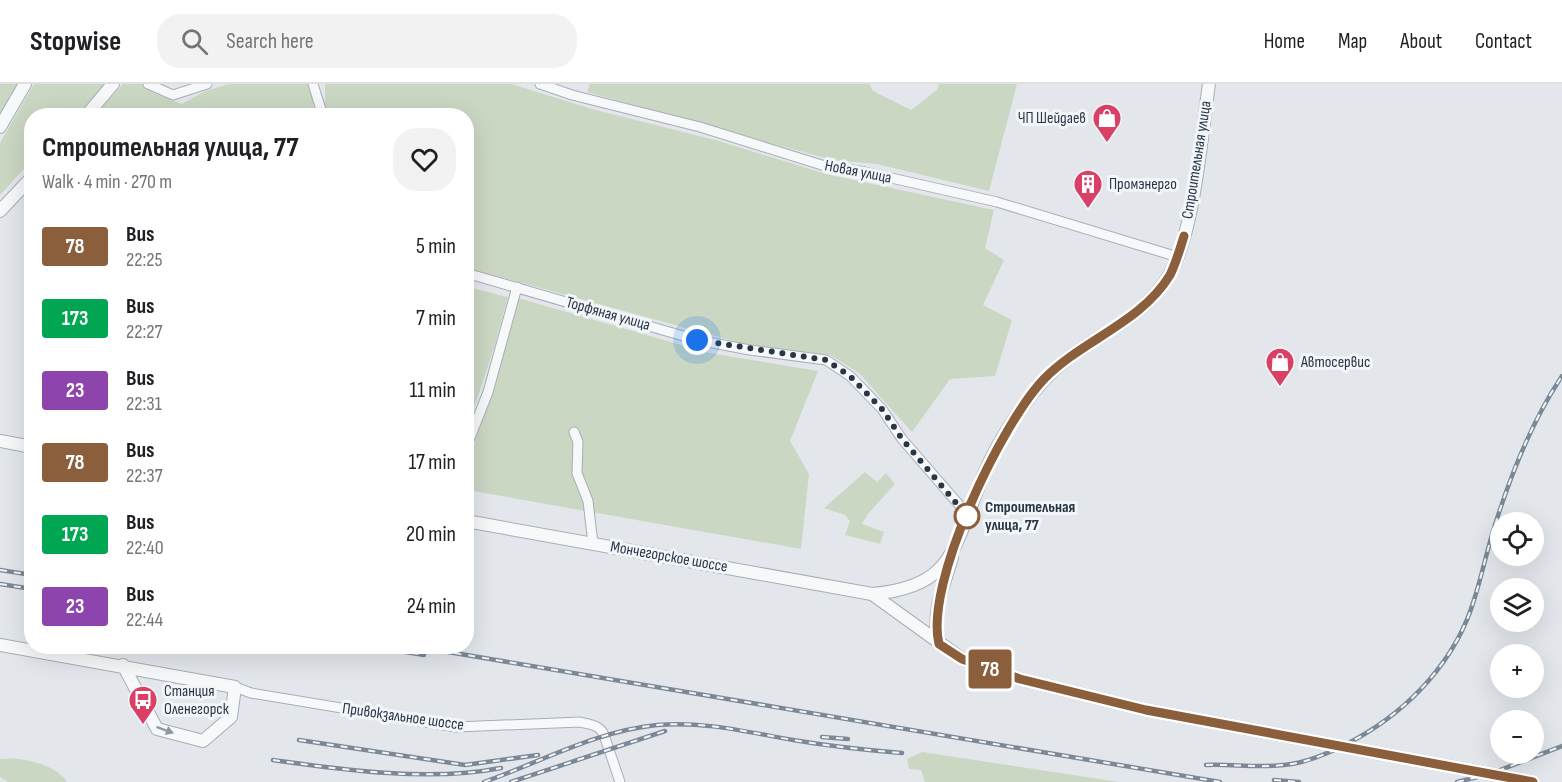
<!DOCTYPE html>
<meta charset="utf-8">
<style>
:root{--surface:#fff;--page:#f2f2f2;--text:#202124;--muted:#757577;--line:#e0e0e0}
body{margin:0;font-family:"Sofia Sans Condensed",sans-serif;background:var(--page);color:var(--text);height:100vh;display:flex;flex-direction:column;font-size:22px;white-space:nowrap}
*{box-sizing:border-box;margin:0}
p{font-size:20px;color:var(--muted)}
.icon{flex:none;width:33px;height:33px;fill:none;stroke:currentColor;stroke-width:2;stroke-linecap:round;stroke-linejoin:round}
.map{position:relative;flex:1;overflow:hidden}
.panel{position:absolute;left:24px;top:24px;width:450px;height:546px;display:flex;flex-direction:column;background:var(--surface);border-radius:24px;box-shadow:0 6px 24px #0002}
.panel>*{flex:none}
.badge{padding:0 12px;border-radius:4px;font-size:21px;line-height:39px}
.controls{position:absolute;left:1490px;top:428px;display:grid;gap:12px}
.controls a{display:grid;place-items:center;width:54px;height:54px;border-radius:50%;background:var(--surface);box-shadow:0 6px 24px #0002;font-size:30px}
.you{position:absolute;width:30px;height:30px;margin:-15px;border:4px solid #fff;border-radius:50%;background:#1a73e8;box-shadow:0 0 0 9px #1a73e833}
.map>.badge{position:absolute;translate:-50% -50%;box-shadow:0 0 0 3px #fff}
.round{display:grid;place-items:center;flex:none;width:63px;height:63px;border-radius:24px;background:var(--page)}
.summary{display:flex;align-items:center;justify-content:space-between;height:102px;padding:0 18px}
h1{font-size:28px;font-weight:700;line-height:45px}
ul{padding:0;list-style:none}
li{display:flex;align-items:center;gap:18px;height:72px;padding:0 18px}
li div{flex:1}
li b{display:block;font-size:22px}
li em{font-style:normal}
li .badge{min-width:66px;font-weight:700;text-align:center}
header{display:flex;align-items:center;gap:36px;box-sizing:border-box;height:84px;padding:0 30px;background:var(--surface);border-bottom:2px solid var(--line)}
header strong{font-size:28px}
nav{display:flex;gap:33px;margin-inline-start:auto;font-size:21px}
.search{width:420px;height:54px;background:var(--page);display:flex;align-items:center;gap:15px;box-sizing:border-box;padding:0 21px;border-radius:24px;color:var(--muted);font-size:22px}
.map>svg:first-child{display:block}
.green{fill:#cad7c3}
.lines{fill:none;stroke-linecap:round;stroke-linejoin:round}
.minor-casing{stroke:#a7aeb7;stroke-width:11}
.tertiary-casing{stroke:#a7aeb7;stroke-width:14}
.minor{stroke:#f6f8fa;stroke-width:9}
.tertiary{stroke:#f6f8fa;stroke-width:12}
.rail-casing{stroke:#7b8897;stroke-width:4.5}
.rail{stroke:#f3f6f9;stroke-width:2;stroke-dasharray:7;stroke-linecap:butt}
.oneway{fill:#9097a0}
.line-casing{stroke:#fff;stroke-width:14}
.line{stroke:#8b5e3c;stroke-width:9}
.walk{stroke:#293646;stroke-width:6;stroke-dasharray:0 10.8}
.stop-dot{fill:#fff;stroke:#8b5e3c;stroke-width:3}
.labels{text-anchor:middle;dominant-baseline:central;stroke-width:6;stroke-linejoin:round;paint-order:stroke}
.poi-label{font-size:16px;fill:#293646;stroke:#f3f6f9;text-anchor:start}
.street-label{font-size:16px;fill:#293646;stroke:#f3f6f9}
.stop-label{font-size:16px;font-weight:bold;fill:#293646;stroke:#f3f6f9;text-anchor:start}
</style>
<header>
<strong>Stopwise</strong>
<div class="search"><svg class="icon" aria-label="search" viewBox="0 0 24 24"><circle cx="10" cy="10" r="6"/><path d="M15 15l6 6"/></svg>Search here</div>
<nav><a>Home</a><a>Map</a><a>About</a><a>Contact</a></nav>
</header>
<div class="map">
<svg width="1562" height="698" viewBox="0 0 1562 698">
<rect width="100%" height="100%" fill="#e3e7ec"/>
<g class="green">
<path d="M 0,0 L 20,0 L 0,32 Z"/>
<path d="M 34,0 L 105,0 L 77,31 L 32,32 L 31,53 L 25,61 L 31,77 L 0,111 L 0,59 Z"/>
<path d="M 123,0 L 142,0 L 154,9 L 182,20 L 205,7 L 229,0 L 310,0 L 315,31 L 95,32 Z"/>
<path d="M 325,0 L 511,0 L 592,25 L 719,57 L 826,90 L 994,126 L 985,164 L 1004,176 L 983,221 L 1012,236 L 995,292 L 950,295 L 912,348 L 859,289 L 830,271 L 759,264 L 467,184 L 466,32 L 329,31 L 325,24 Z"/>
<path d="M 590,0 L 869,0 L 873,7 L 911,26 L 937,6 L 939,0 L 1017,0 L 989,107 L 877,80 L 832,76 L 587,8 Z"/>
<path d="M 467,203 L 508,213 L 493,267 L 467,345 Z"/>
<path d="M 518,214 L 709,269 L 818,287 L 790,357 L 809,390 L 801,465 L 467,406 L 467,384 Z"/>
<path d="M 865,388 L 877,398 L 886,389 L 895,400 L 867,431 L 862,440 L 884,448 L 880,460 L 845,451 L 850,437 L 845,431 L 824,424 Z"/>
<path d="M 922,668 L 1119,698 L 925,698 L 921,686 L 909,685 L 907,675 Z"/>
<path d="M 0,675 C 20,672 56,680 67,698 L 8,698 L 0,693 Z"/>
</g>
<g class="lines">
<g class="minor-casing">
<g id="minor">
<path d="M 148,0 L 173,11 L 207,0"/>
<path d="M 313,0 L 323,32"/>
<path d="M 540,0 L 572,11 L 700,43 L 825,82 L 865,88 L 997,118 L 1178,173"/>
<path d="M 466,189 L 697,256 L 750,266 L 826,276 L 850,292 L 882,325 L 902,355 L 968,431"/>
<path d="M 574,348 L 578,358 L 577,389 L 588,417 L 593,460"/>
<path d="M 466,364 L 488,308 L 517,203"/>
<path d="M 235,603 L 251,609 L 456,643 L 580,638 C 591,641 600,641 604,651 L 620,698"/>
</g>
</g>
<g class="tertiary-casing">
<g id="tertiary">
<path d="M 86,32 L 113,0"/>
<path d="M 0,43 L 25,0"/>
<path d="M 0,127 L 32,93"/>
<path d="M 0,357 L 32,363"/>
<path d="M 466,437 L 872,510 C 955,503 953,463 981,397 C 991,372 1007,345 1023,322 C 1035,305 1049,289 1066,276 C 1101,249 1147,231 1170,190 C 1195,144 1201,53 1209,0"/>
<path d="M 872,510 L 962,575 L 1020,595 L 1146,626 L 1533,698"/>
<path d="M 939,560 C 931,530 943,503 952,474"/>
<path d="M 0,561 L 235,603 L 231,633 L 203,657 L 157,645 L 123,581"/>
</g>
</g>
<use href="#minor" class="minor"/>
<use href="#tertiary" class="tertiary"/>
<g class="rail-casing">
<g id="rail">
<path d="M 0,486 L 32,491"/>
<path d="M 0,500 L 32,505"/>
<path d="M 370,562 L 424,571"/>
<path d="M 413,562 L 1220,698"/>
<path d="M 822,653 L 848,655"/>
<path d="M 299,656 L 465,681 L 538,671"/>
<path d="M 273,676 C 345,686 429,698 501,684"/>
<path d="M 1206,681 C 1232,680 1258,684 1284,681 C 1308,679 1334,667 1356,655 C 1410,625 1456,576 1474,516 C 1482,491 1487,466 1495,441 C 1511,390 1532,337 1562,292"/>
<path d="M 1274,696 L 1299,698"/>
<path d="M 484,698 C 541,678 596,647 657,641 C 704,637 747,648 793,656 C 829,662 865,666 902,669"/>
<path d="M 511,698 L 665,647"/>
<path d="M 1457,698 L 1490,690 L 1562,662"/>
</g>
</g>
<use href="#rail" class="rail"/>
</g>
<defs><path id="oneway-solid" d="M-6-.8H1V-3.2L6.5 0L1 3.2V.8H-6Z" transform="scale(1.5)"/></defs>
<use class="oneway" href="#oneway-solid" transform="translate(165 646) rotate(20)"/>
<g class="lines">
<g class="line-casing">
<path id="line" d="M 1184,152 C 1180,165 1176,179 1170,191 C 1141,239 1082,256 1044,295 C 1001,340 924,500 939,560 L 962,575 L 1020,595 L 1146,626 L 1533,698"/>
</g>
<use href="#line" class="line"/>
<path class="walk" d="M 697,256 L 826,276 L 850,292 L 882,325 L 902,355 L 967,432"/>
</g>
<defs>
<g id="shop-pin" transform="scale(1.5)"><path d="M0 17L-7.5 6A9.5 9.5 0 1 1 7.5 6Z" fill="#d94066" stroke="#f3f6f9"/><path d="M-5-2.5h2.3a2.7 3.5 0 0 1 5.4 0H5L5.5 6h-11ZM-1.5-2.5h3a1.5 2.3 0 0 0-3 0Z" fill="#fff"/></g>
<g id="building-pin" transform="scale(1.5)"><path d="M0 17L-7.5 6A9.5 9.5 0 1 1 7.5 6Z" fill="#d94066" stroke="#f3f6f9"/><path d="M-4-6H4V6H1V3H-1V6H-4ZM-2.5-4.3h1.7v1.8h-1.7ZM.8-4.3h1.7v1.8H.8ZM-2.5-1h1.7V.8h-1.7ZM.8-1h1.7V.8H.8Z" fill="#fff"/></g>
<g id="bus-pin" transform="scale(1.5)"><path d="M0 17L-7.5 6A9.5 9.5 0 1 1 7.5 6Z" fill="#d94066" stroke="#f3f6f9"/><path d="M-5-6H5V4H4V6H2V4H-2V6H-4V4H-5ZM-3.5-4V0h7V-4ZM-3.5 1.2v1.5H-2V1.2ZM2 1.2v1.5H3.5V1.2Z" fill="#fff"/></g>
</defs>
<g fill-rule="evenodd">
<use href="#shop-pin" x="1107" y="34"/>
<use href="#building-pin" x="1088" y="100"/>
<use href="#shop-pin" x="1280" y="278"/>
<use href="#bus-pin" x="143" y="616"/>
</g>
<circle class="stop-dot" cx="967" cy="432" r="12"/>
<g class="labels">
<g class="poi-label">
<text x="1086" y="34" text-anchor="end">ЧП Шейдаев</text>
<text x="1109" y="100">Промэнерго</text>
<text x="1301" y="278">Автосервис</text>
<text x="164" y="607">Станция<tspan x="164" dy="18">Оленегорск</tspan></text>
</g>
<g class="street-label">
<text transform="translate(1197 76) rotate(-81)">Строительная улица</text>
<text transform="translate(858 88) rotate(11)">Новая улица</text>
<text transform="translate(608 230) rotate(16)">Торфяная улица</text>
<text transform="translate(669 473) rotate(10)">Мончегорское шоссе</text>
<text transform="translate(403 633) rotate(8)">Привокзальное шоссе</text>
</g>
<g class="stop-label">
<text x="985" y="423">Строительная<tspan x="985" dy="18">улица, 77</tspan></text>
</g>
</g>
</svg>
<div class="controls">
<a><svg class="icon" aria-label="locate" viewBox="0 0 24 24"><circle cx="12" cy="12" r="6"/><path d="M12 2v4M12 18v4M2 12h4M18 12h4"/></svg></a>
<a><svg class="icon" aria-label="layers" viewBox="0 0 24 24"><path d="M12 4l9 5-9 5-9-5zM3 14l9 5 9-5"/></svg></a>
<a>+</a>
<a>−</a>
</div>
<div class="you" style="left:697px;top:256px"></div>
<b class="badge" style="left:990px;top:585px;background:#8b5e3c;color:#fff">78</b>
<section class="panel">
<div class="summary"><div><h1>Строительная улица, 77</h1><p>Walk · 4 min · 270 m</p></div><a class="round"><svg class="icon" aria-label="heart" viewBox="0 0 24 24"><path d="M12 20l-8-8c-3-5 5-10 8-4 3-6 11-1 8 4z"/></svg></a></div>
<ul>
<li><span class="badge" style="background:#8b5e3c;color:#fff">78</span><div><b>Bus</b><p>22:25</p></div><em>5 min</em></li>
<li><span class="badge" style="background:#00a651;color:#fff">173</span><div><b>Bus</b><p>22:27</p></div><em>7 min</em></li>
<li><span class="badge" style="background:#8e44ad;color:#fff">23</span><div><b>Bus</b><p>22:31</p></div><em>11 min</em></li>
<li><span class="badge" style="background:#8b5e3c;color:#fff">78</span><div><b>Bus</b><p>22:37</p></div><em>17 min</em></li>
<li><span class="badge" style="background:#00a651;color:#fff">173</span><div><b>Bus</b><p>22:40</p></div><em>20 min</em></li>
<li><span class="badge" style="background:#8e44ad;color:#fff">23</span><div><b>Bus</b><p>22:44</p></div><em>24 min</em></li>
</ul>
</section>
</div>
